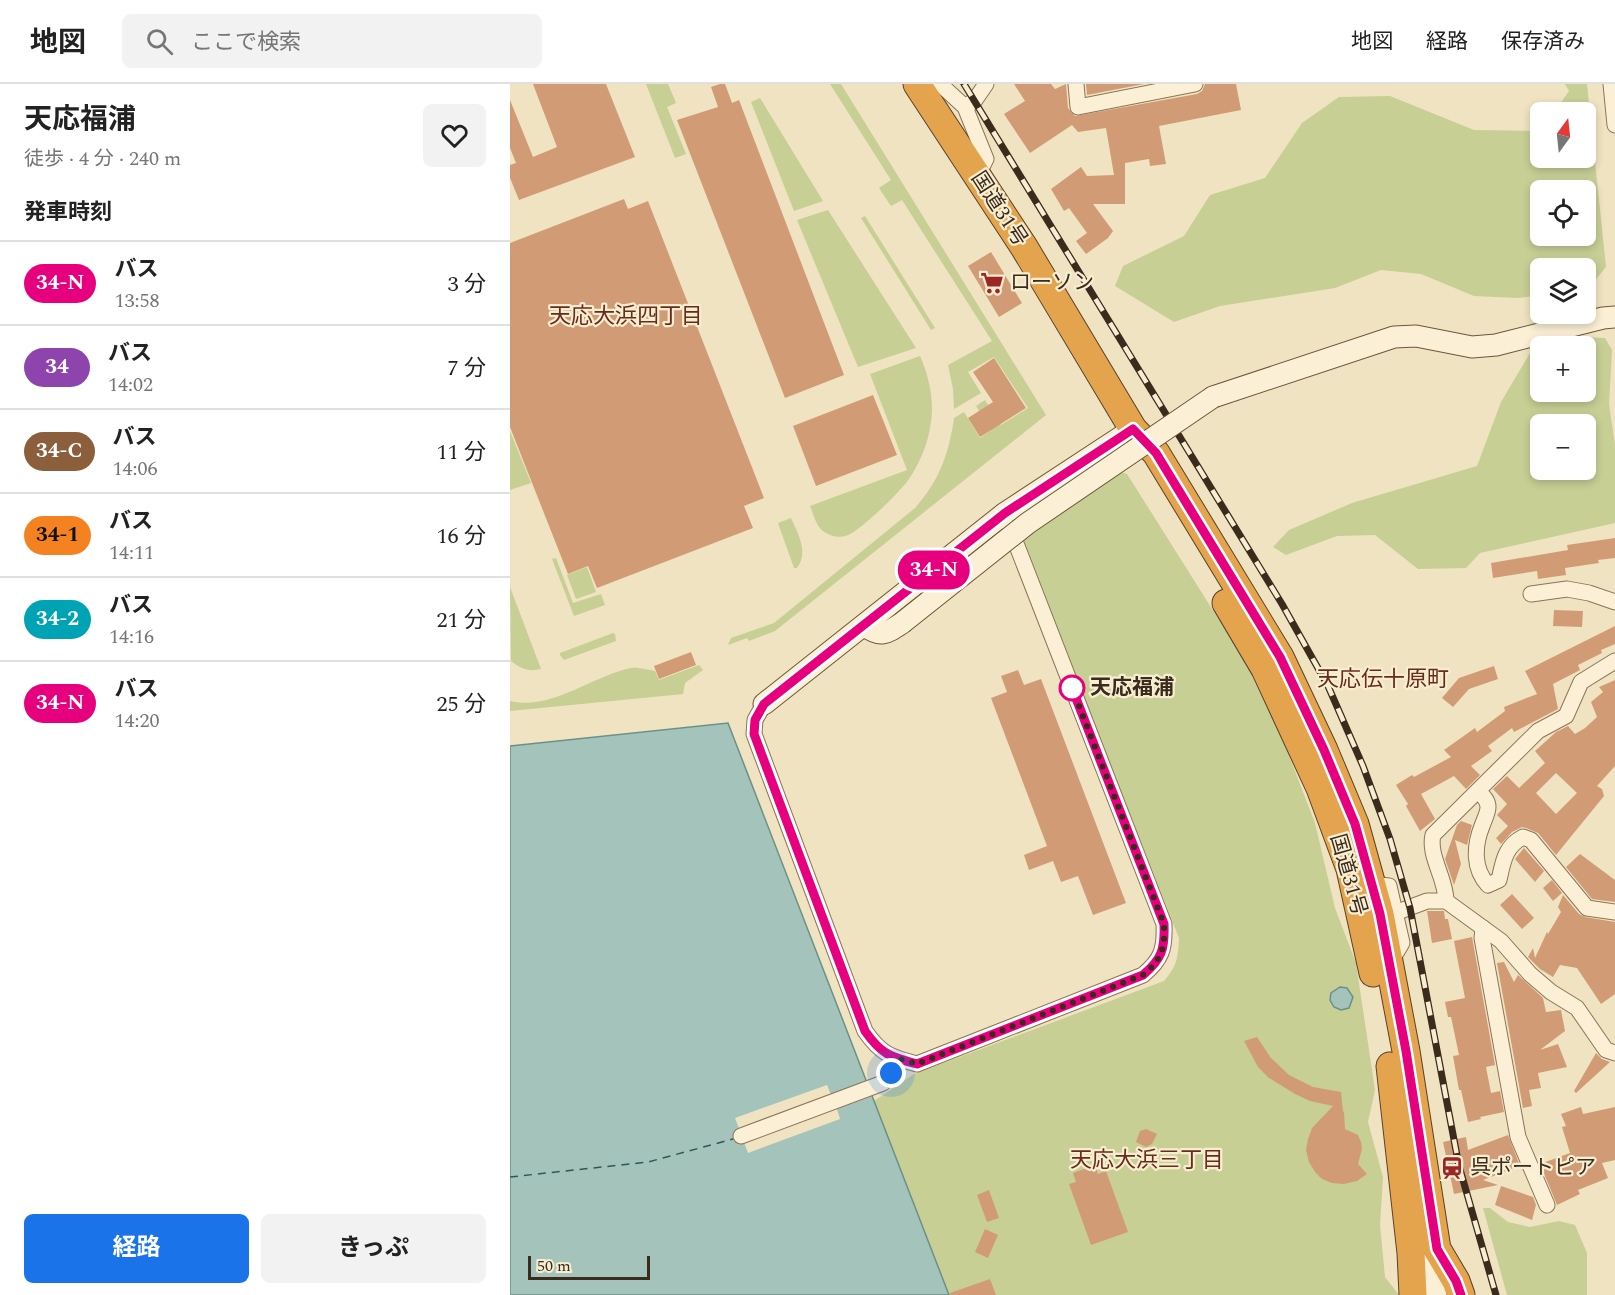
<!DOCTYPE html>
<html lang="ja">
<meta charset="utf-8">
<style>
:root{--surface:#fff;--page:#f2f2f2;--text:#222;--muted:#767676;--line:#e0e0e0;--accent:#1a73e8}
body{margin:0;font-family:Spectral,"Noto Sans JP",serif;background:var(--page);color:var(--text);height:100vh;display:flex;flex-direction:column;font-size:22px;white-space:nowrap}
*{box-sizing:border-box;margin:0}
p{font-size:20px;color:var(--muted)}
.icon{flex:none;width:33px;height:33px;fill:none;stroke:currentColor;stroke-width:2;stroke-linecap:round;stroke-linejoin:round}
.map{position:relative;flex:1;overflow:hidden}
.details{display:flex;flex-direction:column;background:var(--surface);width:510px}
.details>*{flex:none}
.badge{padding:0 12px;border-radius:20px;font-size:21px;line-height:39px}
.needle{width:39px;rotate:15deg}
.tools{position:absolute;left:1020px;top:18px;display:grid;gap:12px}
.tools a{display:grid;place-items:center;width:66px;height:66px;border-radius:9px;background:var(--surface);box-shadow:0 3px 9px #0003;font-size:30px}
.scale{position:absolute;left:18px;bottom:15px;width:122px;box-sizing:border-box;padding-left:6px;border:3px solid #3a2b1d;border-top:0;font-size:16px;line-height:21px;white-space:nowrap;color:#3a2b1d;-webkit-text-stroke:4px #f7edd1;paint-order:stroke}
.you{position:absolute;width:30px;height:30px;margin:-15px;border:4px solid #fff;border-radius:50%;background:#1a73e8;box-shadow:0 0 0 9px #1a73e833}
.map>.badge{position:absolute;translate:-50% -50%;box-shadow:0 0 0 3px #fff}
h2{padding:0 24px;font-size:22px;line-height:54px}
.round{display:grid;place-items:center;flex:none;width:63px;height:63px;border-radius:9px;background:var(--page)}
.headline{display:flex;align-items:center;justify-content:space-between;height:102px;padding:0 24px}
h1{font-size:28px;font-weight:700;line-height:45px}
.cta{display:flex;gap:12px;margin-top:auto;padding:12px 24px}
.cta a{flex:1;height:69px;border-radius:9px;background:var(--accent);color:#fff;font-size:24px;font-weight:700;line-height:69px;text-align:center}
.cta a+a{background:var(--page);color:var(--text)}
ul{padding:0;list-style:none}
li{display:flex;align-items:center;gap:18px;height:84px;padding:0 24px;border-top:2px solid var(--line)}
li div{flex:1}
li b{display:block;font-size:22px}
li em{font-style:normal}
li .badge{min-width:66px;font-weight:700;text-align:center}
header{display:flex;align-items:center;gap:36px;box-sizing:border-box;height:84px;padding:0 30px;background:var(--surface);border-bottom:2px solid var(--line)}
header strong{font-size:28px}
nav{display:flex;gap:33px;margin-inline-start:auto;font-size:21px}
.search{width:420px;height:54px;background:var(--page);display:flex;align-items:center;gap:15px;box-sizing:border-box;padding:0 21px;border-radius:9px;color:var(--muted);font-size:22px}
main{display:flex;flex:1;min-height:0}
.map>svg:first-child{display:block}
.green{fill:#c7cf95;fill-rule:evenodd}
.water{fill:#a4c3ba;stroke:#6a9188;stroke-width:1.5}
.pier{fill:#f0e3c1}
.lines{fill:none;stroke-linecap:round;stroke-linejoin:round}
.ferry{stroke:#2b5a58;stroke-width:1.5;stroke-dasharray:8 6;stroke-linecap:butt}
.building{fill:#d19c75;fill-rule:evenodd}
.street-casing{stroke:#8b7458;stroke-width:17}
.secondary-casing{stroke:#6d553b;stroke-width:23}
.highway-casing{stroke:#58412c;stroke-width:29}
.street{stroke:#fbf0d5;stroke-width:15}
.secondary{stroke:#fbf0d5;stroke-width:21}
.highway{stroke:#e4a44d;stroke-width:27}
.rail-casing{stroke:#3a2b1d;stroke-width:7}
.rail{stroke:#f7edd1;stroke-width:4.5;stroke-dasharray:14;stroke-linecap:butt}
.secondary-bridge-casing{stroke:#6d553b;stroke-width:23;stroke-linecap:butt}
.secondary-bridge{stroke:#fbf0d5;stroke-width:21}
.line-casing{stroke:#fff;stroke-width:14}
.line{stroke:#e6007e;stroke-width:9}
.walk{stroke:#3a2b1d;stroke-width:6;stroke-dasharray:0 10.8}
.stop-dot{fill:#fff;stroke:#e6007e;stroke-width:3}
.labels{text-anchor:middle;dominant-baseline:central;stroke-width:4.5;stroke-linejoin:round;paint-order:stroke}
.street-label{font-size:21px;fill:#3a2b1d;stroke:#f7edd1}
.poi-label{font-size:21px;fill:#3a2b1d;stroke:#f7edd1;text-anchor:start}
.stop-label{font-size:21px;font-weight:bold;fill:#3a2b1d;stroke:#f7edd1;text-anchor:start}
.neighbourhood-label{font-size:22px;fill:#692b1a;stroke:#f7edd1}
</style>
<header>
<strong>地図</strong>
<div class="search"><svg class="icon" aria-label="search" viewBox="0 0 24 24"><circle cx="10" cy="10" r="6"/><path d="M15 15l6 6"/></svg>ここで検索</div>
<nav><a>地図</a><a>経路</a><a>保存済み</a></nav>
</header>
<main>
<section class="details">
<div class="headline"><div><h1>天応福浦</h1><p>徒歩 · 4 分 · 240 m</p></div><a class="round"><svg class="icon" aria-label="heart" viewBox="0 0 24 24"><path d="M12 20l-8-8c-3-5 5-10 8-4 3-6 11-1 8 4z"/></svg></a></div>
<h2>発車時刻</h2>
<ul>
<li><span class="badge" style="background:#e6007e;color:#fff">34-N</span><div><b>バス</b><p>13:58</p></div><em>3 分</em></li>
<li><span class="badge" style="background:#8e44ad;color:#fff">34</span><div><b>バス</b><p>14:02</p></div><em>7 分</em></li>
<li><span class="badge" style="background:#8b5e3c;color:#fff">34-C</span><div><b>バス</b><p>14:06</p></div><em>11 分</em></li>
<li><span class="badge" style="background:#f58220;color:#111">34-1</span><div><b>バス</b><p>14:11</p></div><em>16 分</em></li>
<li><span class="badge" style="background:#00a3b4;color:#fff">34-2</span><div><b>バス</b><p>14:16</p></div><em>21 分</em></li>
<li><span class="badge" style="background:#e6007e;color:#fff">34-N</span><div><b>バス</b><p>14:20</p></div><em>25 分</em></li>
</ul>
<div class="cta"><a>経路</a><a>きっぷ</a></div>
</section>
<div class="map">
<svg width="1105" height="1211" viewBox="0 0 1105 1211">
<rect width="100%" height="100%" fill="#f0e3c1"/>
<g class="green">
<path d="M 136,0 L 158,0 L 166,19 L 157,23 L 176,70 L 165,74 Z"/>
<path d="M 320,0 L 331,0 L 536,331 L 265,547 L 239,557 L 237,554 L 218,561 L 221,554 L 264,539 L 405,424 C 429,397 439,370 444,334 L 454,328 L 470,354 L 481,346 L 466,322 L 475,316 L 491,341 L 518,324 L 484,273 L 458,288 L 471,309 L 444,325 L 443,305 L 438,281 L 482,257 L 392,116 L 381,122 L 369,104 L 381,96 Z"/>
<path d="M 1055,0 L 1077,0 L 1096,183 L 1079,204 L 1076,205 L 1076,184 L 1030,184 L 1030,211 L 1008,214 L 964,212 L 911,190 L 871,186 L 825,204 L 710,222 L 664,238 L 605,202 L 613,182 L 674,152 L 700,111 L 755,94 L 792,39 L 829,13 L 880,12 L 964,46 L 1030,47 L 1030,74 L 1076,74 L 1076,28 L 1044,28 L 1059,7 ZM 1030,106 L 1076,106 L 1076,152 L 1030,152 Z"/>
<path d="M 250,14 L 313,117 L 284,127 L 241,18 Z"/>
<path d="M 318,126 L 406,264 L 348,283 L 287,136 Z"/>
<path d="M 355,132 L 425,244 L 421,246 L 351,134 Z"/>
<path d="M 1072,253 L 1095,254 L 1102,266 L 1099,320 L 1105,361 L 1105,439 L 970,469 L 956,484 L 908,485 L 865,451 L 827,452 L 776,471 L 763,463 L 779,446 L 842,419 L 967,382 L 991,318 L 1020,269 L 1030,266 L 1030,308 L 1076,308 L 1076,262 L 1040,262 ZM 1030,340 L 1076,340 L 1076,386 L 1030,386 Z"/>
<path d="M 410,272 C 420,295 425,319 420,344 C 417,362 409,380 399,395 C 391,407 351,446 338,451 C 331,454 322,453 316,449 C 306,444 304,431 300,422 L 397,386 L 360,290 Z"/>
<path d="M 0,347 L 21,399 L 0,406 Z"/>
<path d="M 605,386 L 617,390 L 624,401 L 743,590 L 773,656 L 805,739 L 825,824 L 846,879 L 865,1006 L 858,1038 L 873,1093 L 870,1141 L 875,1193 L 889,1211 L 439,1211 L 364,1017 L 404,990 L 654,897 C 667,882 668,874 669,854 L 513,459 L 516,446 Z"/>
<path d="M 281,434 C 288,450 299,468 287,484 L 284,484 L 268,439 Z"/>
<path d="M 46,474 L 63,519 L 91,510 L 95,521 L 64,532 L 42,475 Z"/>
<path d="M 77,483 L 86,508 L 66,515 L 57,491 Z"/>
<path d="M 0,504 L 0,503 L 31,585 C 19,588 11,585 1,577 Z"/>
<path d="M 103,549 L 105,550 L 106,557 L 54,576 L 50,571 L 50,569 Z"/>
<path d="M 189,581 L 193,586 L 175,599 L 173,610 L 0,627 L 0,617 C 41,627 82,592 121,584 C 128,583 138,586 145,587 L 149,596 Z"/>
<path d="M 973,1124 L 980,1124 L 998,1138 L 1020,1143 L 1049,1137 L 1065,1141 L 1077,1169 L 1077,1211 L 997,1211 Z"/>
</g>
<g class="water">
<path d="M 218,639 L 439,1211 L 0,1211 L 0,662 Z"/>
<path d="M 830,903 L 837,904 L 843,913 L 839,924 L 831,926 L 824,923 L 820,916 L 821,909 Z"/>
</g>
<path class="pier" d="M 357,998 L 362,1012 L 327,1025 L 330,1035 L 238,1069 L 225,1034 L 317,1001 L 321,1011 Z"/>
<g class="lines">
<path class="ferry" d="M 0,1093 L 138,1078 L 223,1055"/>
</g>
<g class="building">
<path d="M 23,0 L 96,0 L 125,73 L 9,116 L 0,94 L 0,81 L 6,79 L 0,64 L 0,16 L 23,73 L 47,63 Z"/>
<path d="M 210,0 L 215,0 L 222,19 L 229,16 L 334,291 L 275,314 L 167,36 L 208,23 L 201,3 Z"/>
<path d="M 504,0 L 541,0 L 545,5 L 556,0 L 558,24 L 565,32 L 687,10 L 692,7 L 695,0 L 726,0 L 731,26 L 649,42 L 656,80 L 640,82 L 639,75 L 615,79 L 615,120 L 583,120 L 603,147 L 598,154 L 576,170 L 566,157 L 577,149 L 559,124 L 554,127 L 541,105 L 571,83 L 577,92 L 604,91 L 596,44 L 568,48 L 562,41 L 520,69 L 494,30 L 515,17 Z"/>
<path d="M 576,0 L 634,0 L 577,11 Z"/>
<path d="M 114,115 L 118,125 L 138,117 L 254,414 L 234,422 L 243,444 L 87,504 L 78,482 L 58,490 L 0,343 L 0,159 Z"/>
<path d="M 481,168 L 512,219 L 489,233 L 458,182 Z"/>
<path d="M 484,274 L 516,324 L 470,353 L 458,334 L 483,318 L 463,288 Z"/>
<path d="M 363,311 L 387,371 L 306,402 L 283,342 Z"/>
<path d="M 1105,454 L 1105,474 L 1088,476 L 1089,479 L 1055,484 L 1056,491 L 1028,495 L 1027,487 L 983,494 L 981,479 L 1058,466 L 1057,461 Z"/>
<path d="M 1044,526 L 1073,527 L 1072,543 L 1043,542 Z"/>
<path d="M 1105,542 L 1105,560 L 1091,566 L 1092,569 L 1068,581 L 1070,586 L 1043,600 L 1048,625 L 1004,648 L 1002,644 L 978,662 L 982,667 L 961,682 L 970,691 L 956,705 L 944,692 L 911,710 L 925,735 L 910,747 L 896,722 L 898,720 L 886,701 L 902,691 L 904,693 L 941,673 L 934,666 L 965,644 L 967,648 L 995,627 L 994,623 L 1027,610 L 1015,587 Z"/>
<path d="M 181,568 L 186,581 L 149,595 L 144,582 Z"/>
<path d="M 984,582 L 988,595 L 959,605 L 943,623 L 932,614 L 949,594 Z"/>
<path d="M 508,586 L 514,601 L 531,595 L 616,819 L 583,831 L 568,792 L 551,798 L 543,777 L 519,786 L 514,771 L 537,762 L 481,614 L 497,608 L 491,592 Z"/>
<path d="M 1105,596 L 1105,682 L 1087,702 L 1092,705 L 1094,712 L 1046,771 L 1028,749 L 1016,744 L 1012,743 L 1002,748 L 991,760 L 986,754 L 998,742 L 987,731 L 997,720 L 983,705 L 997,692 L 1009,704 L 1035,679 L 1025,667 L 1046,648 L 1058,642 L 1065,650 L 1075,644 L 1087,633 L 1081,618 L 1093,608 L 1089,603 ZM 1046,689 L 1067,709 L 1046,730 L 1026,709 Z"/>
<path d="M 951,737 L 962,741 L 957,761 L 945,756 L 951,780 L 944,801 L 935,775 L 947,741 Z"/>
<path d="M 1014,764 L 1034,787 L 1025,798 L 1005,775 Z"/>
<path d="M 1070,770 L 1105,796 L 1105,818 L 1082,815 L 1056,783 Z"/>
<path d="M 1042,796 L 1052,809 L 1043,817 L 1033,804 Z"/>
<path d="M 1002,810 L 1024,834 L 1012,845 L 990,821 Z"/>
<path d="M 1053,811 L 1069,830 L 1075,833 L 1105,838 L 1105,910 L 1091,920 L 1067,884 L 1050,881 L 1043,893 L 1030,885 L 1018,873 L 1023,864 L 1025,874 L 1037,848 L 1038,850 L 1051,828 L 1048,823 Z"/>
<path d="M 917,827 L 934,827 L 935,835 L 938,835 L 942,855 L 922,859 Z"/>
<path d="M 962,853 L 985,981 L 976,983 L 981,1009 L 990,1007 L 994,1028 L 970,1033 L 971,1035 L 958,1038 L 951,1006 L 949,1006 L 943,972 L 949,971 L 941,933 L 938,933 L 935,918 L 955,914 L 944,857 Z"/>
<path d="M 994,878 L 1004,898 L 1008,891 L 1033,914 L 1036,928 L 1051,926 L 1055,947 L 1030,966 L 1048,960 L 1057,983 L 1028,989 L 1031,1004 L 1019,1006 L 1022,1022 L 1013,1024 L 987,879 Z"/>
<path d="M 747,953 L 761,974 L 779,991 L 803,1003 L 831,1008 L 833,1028 L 834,1027 L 835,1045 L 848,1051 L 851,1058 L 852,1065 L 848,1080 L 857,1090 L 847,1097 L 834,1100 L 822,1099 L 812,1095 L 805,1088 L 799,1078 L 796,1066 L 798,1055 L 802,1044 L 823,1022 L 800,1017 L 785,1010 L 759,994 L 748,983 L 734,957 Z"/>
<path d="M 1086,969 L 1092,975 L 1100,978 L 1066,1009 L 1064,1007 Z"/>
<path d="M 1071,1023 L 1073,1030 L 1105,1023 L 1105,1076 L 1092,1079 L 1098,1094 L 1068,1106 L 1070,1110 L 1047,1121 L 1030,1080 L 1060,1069 L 1052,1043 L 1056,1042 L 1051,1030 Z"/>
<path d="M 636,1045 L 647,1050 L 642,1060 L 636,1063 L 626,1058 L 630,1047 Z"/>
<path d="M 998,1051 L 1010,1082 L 973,1096 L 988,1101 L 944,1110 L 933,1058 L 956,1053 L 958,1066 Z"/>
<path d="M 585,1081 L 588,1090 L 596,1087 L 618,1148 L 581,1161 L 559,1100 L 566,1098 L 563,1089 Z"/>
<path d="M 991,1102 L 1023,1113 L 1026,1121 L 1022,1136 L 985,1121 Z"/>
<path d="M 479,1106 L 489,1134 L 477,1138 L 467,1111 Z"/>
<path d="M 475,1145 L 488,1151 L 478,1174 L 465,1168 Z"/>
<path d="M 480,1195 L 486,1211 L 440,1211 L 440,1209 Z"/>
</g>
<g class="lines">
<g class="street-casing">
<g id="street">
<path d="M 566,0 L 568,23 L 685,0"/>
<path d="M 1101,0 L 1105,41"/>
<path d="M 409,4 L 431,1 L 455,23 L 476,75 L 468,91"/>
<path d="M 455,23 L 465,16 L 476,0"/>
<path d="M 1021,510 L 1057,505 L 1079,509 L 1105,518"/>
<path d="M 254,620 L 245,636 L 244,650 L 355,947 C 371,970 380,973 407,980 L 633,891 C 652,875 655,865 654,840 L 500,444"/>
<path d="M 968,707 C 973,712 978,716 978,723 C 978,729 974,736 972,742 C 964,762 963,785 978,801 L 989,796 C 993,778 995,762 1013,753 L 1021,756 L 1077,824 L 1105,828"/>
<path d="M 861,800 L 879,802 L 892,859 L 880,879"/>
<path d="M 936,817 C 936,794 918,772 923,751 L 1028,647 L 1056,632 L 1071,598 L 1105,577"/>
<path d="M 885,829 L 917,817 L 936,817 L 991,857 L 1020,890 L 1041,908 L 1067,924 L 1096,966 L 1105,969"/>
<path d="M 973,844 L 972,854 L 1008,1053 L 1037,1121"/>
<path d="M 231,1052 L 373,999 L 380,989 L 386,974"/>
</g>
</g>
<g class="secondary-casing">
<g id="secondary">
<path d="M 703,313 L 884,253 L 906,252 L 962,263 L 986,261 L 1093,234 L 1105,233"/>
<path d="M 355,542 C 371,554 377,549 392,539"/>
<path d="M 254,620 L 495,429 L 623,345"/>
<path d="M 901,1169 L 924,1203 L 926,1211"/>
</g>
</g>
<g class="highway-casing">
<g id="highway">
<path d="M 407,0 L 514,163 L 623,345 L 646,369 L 770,573 L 814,666 L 845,740 L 870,830 L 896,967 L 927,1165 L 946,1197 L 951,1211"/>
<path d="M 716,519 L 755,585 L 810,704 L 840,785 L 863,889"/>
<path d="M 880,982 L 901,1169 L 903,1211"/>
</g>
</g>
<use href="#street" class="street"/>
<use href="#secondary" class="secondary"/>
<use href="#highway" class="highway"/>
<g class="rail-casing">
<path id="rail" d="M 454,0 L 772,520 L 818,602 L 853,682 L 880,755 L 900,824 L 949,1082 L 986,1211"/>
</g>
<use href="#rail" class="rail"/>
<g class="secondary-bridge-casing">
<path id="secondary-bridge" d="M 392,539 L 518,439 L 703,313"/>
</g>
<use href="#secondary-bridge" class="secondary-bridge"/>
</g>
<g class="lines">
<g class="line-casing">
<path id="line" d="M 562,604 L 654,840 C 655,865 652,875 633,891 L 407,980 C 380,973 371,970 355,947 L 244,650 L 245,636 L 254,620 L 495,429 L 623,345 L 646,369 L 770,573 L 814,666 L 845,740 L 870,830 L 896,967 L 927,1165 L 946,1197 L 951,1211"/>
</g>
<use href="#line" class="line"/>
<path class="walk" d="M 381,989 L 386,974 L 407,980 L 633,891 C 652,875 655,865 654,840 L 562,604"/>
</g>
<defs>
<g id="supermarket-bare" transform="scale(1.8)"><path d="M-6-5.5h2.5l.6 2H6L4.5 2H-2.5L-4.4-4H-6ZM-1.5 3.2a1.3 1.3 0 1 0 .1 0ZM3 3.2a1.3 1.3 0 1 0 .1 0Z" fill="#9d2524" stroke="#f7edd1" stroke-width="2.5" paint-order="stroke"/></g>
<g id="station-bare" transform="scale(1.8)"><path d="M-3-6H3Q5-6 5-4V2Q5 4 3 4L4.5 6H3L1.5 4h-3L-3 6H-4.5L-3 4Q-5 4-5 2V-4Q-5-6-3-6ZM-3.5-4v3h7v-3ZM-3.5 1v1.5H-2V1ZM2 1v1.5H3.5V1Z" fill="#9d2524" stroke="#f7edd1" stroke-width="2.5" paint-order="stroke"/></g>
</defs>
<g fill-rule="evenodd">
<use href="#supermarket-bare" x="482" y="199"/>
<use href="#station-bare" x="942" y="1084"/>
</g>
<circle class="stop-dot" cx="562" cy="604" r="12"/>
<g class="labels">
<g class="street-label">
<text transform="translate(489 125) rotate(57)">国道31号</text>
<text transform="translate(838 791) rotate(74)">国道31号</text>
</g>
<g class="poi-label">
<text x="500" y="199">ローソン</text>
<text x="960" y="1084">呉ポートピア</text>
</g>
<g class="stop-label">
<text x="580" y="604">天応福浦</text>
</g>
<g class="neighbourhood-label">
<text x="116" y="232">天応大浜四丁目</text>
<text x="873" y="595">天応伝十原町</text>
<text x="637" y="1076">天応大浜三丁目</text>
</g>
</g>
</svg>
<div class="tools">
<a><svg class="needle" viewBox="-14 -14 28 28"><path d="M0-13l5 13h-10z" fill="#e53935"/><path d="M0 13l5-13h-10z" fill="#767676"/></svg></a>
<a><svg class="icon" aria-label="locate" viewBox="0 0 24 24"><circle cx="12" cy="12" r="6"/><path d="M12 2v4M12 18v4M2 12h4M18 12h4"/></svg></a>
<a><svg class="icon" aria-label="layers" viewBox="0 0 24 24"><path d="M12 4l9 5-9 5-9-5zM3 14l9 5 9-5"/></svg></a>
<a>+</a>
<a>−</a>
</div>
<div class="scale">50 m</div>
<div class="you" style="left:381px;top:989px"></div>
<b class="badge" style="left:424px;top:486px;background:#e6007e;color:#fff">34-N</b>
</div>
</main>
